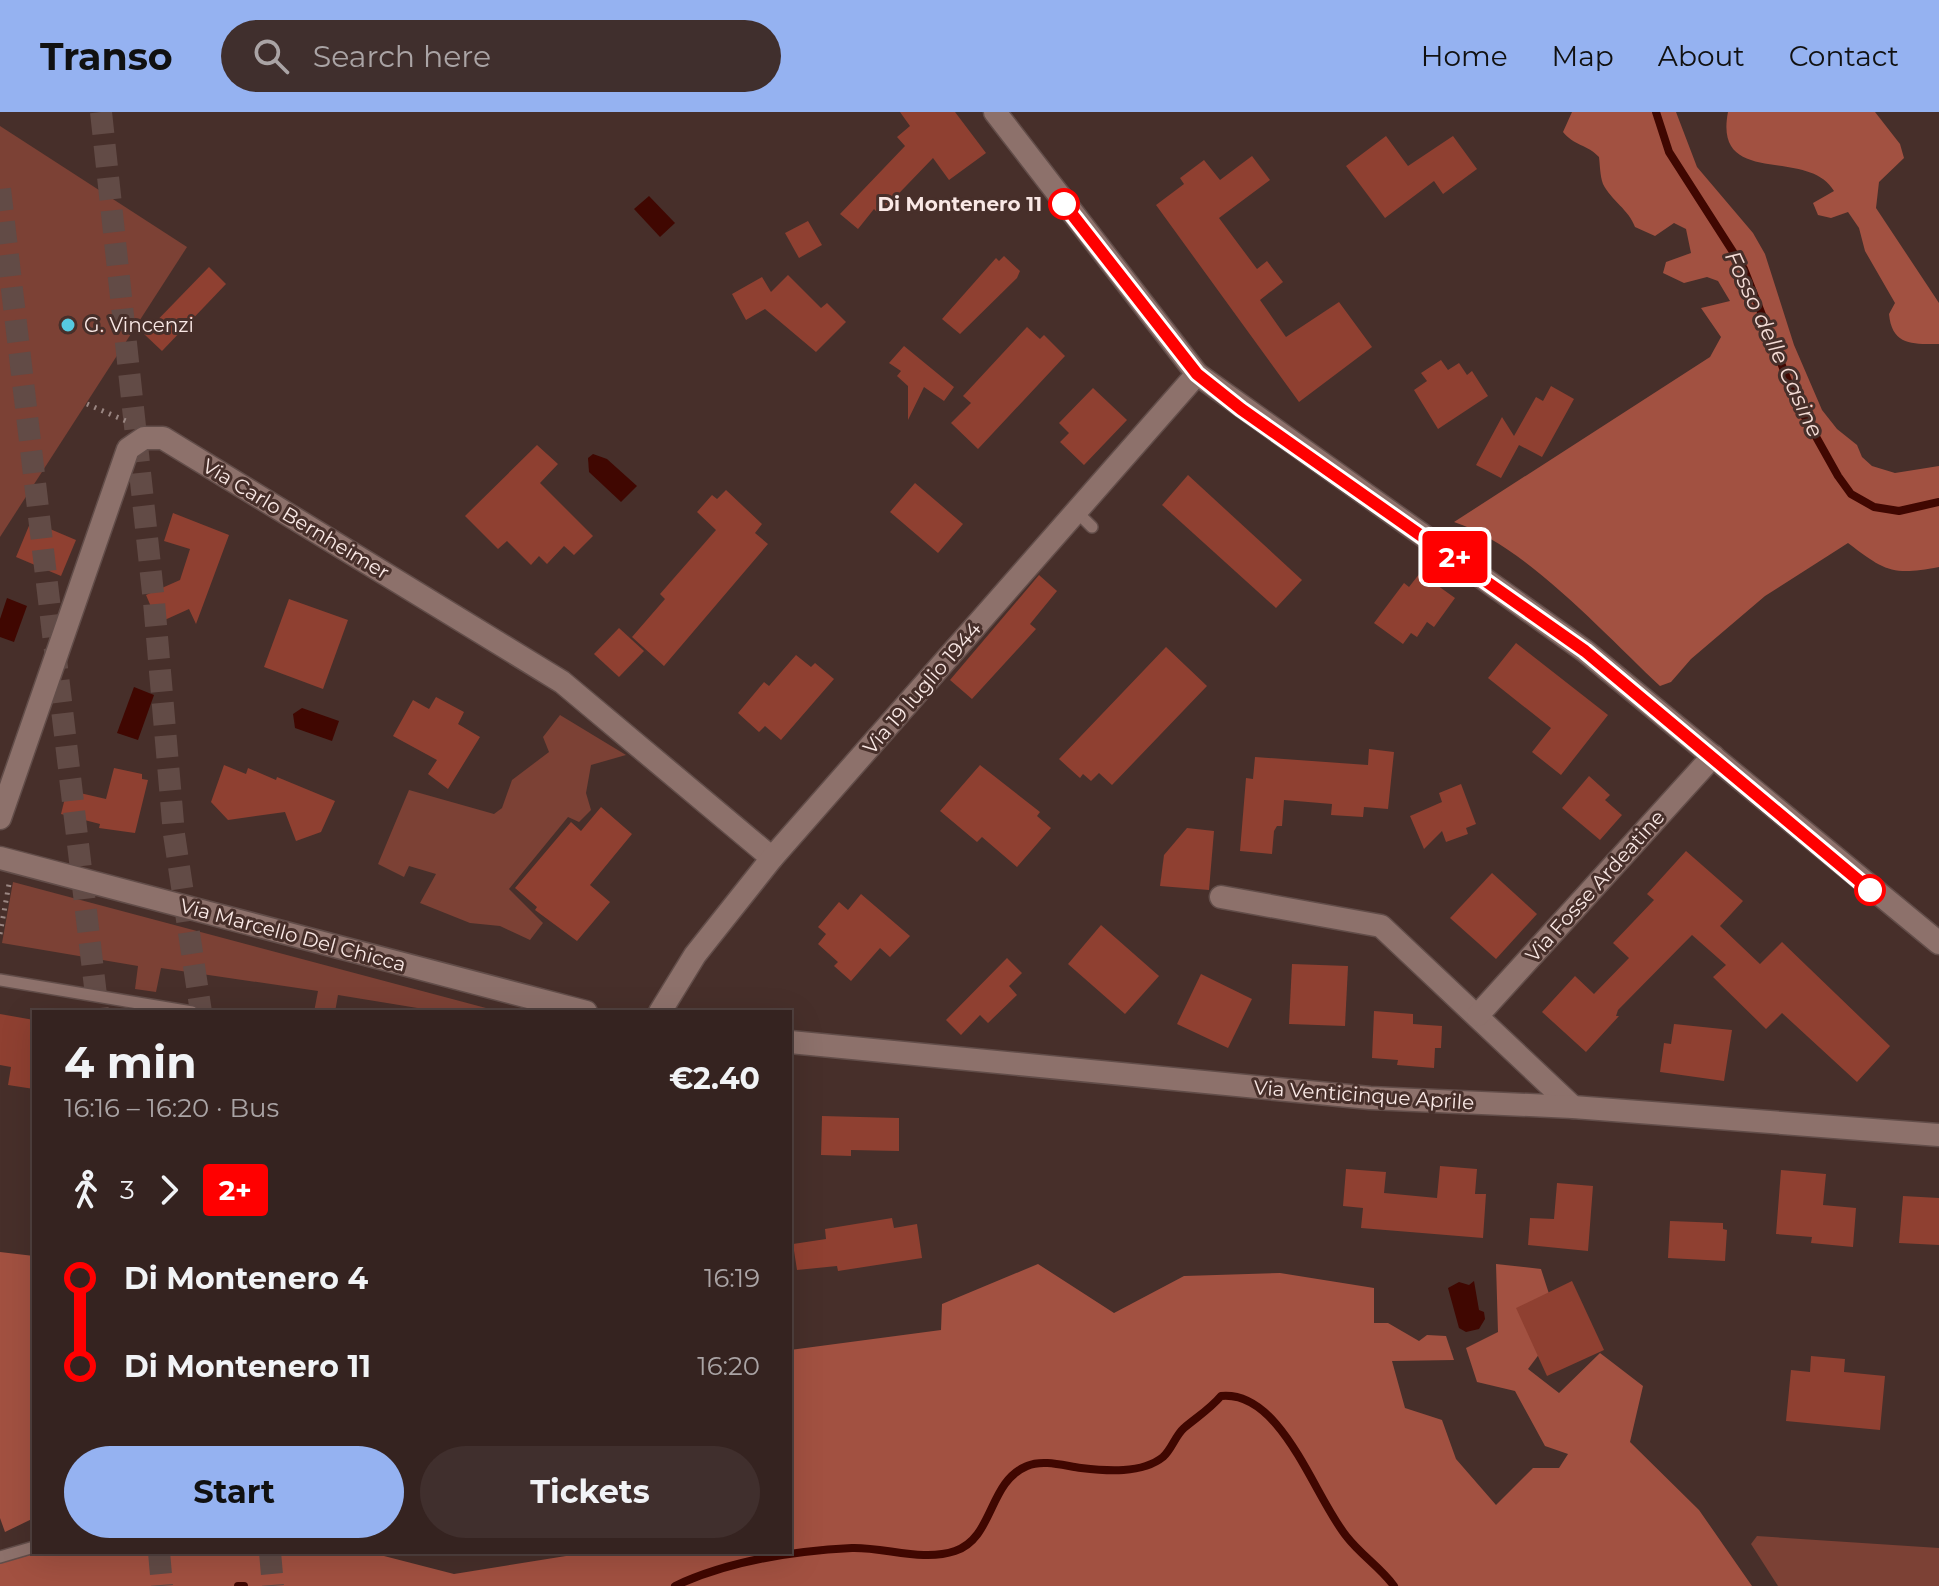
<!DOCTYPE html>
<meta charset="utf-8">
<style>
:root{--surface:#352320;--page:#402f2d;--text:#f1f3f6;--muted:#aaa4a5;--line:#4f403e;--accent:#95b2f1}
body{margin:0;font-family:Montserrat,sans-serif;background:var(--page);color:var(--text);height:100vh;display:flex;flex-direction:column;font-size:30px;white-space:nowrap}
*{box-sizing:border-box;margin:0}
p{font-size:26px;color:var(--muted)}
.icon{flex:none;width:44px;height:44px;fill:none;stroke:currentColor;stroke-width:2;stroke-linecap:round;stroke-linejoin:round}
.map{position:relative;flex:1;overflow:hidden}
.side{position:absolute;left:32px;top:898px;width:760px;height:544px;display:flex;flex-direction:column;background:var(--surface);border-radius:0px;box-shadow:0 8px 32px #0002,0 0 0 2px var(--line)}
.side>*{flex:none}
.badge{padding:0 16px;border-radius:6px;font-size:28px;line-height:52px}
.map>.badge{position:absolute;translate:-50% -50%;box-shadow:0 0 0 4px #fff}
.legs{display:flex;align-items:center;gap:12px;height:88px;padding:0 32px;font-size:26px}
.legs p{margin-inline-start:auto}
.headline{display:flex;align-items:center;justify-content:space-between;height:136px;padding:0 32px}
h1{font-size:44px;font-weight:700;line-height:60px}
.cta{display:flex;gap:16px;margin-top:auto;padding:16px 32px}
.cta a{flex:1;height:92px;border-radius:48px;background:var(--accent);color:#111;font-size:32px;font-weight:700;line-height:92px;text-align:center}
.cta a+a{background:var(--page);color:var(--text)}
ul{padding:0 32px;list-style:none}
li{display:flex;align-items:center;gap:28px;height:88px;font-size:30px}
li i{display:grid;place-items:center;width:12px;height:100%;margin:0 10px;background:currentColor}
li i::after{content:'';width:20px;height:20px;margin:-10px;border:6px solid;border-radius:50%;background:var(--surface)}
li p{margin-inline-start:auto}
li:first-child i{background:linear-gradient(#0000 50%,currentColor 0)}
li:last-child i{background:linear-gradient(currentColor 50%,#0000 0)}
header{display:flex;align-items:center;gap:48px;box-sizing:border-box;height:112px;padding:0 40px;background:var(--accent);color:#111}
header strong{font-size:38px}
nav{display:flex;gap:44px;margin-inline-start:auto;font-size:28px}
.search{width:560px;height:72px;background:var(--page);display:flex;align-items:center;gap:20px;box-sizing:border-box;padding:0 28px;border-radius:44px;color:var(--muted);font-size:30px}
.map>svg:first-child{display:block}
.green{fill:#7c4135}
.forest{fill:#a25141}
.water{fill:#400701}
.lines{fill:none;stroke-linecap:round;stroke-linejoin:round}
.stream{stroke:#400701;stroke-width:8}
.building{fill:#8f4031}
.trunk-tunnel{stroke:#624b46;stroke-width:22;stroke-dasharray:22 11;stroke-linecap:butt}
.service-casing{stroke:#624d49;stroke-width:14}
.minor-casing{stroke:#624d49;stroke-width:25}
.tertiary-casing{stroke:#624d49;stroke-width:25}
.path{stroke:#9a8682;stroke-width:5;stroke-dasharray:2 6;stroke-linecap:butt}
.service{stroke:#8d716b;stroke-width:11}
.minor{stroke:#8d716b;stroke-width:22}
.tertiary{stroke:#8d716b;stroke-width:22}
.line-1-casing{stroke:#fff;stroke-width:18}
.line-1{stroke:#f00;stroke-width:12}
.stop-1-dot{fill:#fff;stroke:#f00;stroke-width:4}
.poi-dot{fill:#56c9e0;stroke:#472f2a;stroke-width:3}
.labels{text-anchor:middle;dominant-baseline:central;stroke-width:6;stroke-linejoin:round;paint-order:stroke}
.stop-label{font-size:20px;font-weight:bold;fill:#f9e8e5;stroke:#472f2a;text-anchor:end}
.poi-label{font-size:20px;fill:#f9e8e5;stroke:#472f2a;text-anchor:start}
.street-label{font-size:20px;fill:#f9e8e5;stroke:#472f2a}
.water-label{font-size:22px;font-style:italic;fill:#f5ddd7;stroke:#472f2a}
</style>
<header>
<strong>Transo</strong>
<div class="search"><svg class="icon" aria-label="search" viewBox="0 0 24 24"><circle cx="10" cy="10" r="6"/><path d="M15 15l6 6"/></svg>Search here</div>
<nav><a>Home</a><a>Map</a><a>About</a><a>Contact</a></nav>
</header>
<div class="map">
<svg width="1939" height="1474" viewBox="0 0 1939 1474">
<rect width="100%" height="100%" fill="#472f2a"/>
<g class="green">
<path d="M 0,14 L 187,135 L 0,425 Z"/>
<path d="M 560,603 L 626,643 L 591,653 L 586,681 L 591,698 L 579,710 L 568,705 L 509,777 L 543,811 L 530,828 L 500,814 L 470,811 L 420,791 L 436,762 L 409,754 L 404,765 L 378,752 L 409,678 L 494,702 L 502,696 L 512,668 L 549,640 L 543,625 Z"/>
<path d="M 13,770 L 501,900 L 442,900 L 338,883 L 335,900 L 314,900 L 318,879 L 161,856 L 156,880 L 135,877 L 138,854 L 2,831 Z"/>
<path d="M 1757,1424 L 1939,1436 L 1939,1474 L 1778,1474 L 1751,1432 Z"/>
</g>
<g class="forest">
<path d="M 1572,0 L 1676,0 L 1697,55 L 1753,121 L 1765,142 L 1794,233 L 1822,298 L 1837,317 L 1857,333 L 1862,345 L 1872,354 L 1895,361 L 1939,354 L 1939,455 C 1892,464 1885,459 1848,431 L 1765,484 L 1691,547 L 1671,570 L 1660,574 C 1605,523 1525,433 1454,410 L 1710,245 L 1721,225 L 1701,196 L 1730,189 L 1718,169 L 1707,165 L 1684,171 L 1663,161 L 1666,150 L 1691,141 L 1686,117 L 1674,111 L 1655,124 L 1635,115 C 1629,98 1611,88 1603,72 C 1600,64 1600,53 1599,45 C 1588,33 1573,33 1563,20 Z"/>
<path d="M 1728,0 L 1875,0 L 1900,32 L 1904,46 L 1879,70 L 1876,96 L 1939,191 L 1939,232 C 1913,232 1892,234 1889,202 L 1895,191 L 1865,139 L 1859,116 L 1848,100 L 1831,106 L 1818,103 L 1813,91 L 1834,79 C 1808,34 1713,77 1728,0 Z"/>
<path d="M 0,1140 L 34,1144 L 34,1406 L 5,1420 L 0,1406 Z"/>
<path d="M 1038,1152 L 1114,1201 L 1184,1164 L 1280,1161 L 1374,1176 L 1374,1211 L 1388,1211 L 1419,1229 L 1427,1223 L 1446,1224 L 1454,1248 L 1392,1249 L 1405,1296 L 1442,1308 L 1456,1347 L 1496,1393 L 1533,1356 L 1559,1356 L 1568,1342 L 1545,1334 L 1515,1279 L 1477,1270 L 1466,1236 L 1498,1220 L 1496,1152 L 1541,1157 L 1551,1188 L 1552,1225 L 1528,1257 L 1559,1281 L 1600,1241 L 1643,1274 L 1630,1330 L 1699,1398 L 1752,1474 L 0,1474 L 0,1451 L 41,1440 L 388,1440 L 384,1444 L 454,1462 L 566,1444 L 567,1440 L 790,1440 L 790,1238 L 941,1218 L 942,1192 Z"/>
</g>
<g class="water">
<path d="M 649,84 L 675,111 L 660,125 L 634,97 Z"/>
<path d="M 593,342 L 607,347 L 637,374 L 621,390 L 589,360 L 588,346 Z"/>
<path d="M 7,486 L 27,494 L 14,530 L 0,525 L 0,507 Z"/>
<path d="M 134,575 L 154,583 L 138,628 L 117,621 Z"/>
<path d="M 302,596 L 339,609 L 332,629 L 295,616 L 293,602 Z"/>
<path d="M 1474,1169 L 1479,1198 L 1484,1200 L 1485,1207 L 1479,1217 L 1466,1220 L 1459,1216 L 1448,1176 L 1459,1170 L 1469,1173 Z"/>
</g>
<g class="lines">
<g class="stream">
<path d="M 1656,0 L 1669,40 L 1744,157 L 1796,289 L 1838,364 L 1851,382 L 1874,395 L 1899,399 L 1939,390"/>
<path d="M 238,1474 L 244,1474"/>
<path d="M 675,1474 C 728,1449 794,1439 852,1436 C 885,1435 923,1450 955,1439 C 994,1426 988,1370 1027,1354 C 1043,1347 1065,1354 1081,1356 C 1106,1359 1142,1362 1163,1345 C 1172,1337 1175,1324 1184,1316 C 1197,1305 1210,1297 1221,1284 C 1282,1278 1314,1385 1347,1425 C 1361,1443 1381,1456 1394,1474"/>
</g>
</g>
<g class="building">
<path d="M 900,0 L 955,0 L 986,41 L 949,68 L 933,46 L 879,102 L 874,97 L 858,117 L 840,102 L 905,34 L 897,25 L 910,14 Z"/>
<path d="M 1386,24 L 1408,54 L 1453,24 L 1477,57 L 1443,82 L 1434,69 L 1385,106 L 1346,54 Z"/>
<path d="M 1252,44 L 1270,68 L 1219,106 L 1257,157 L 1267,149 L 1283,170 L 1260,188 L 1286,225 L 1339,190 L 1372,235 L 1299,290 L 1156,93 L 1184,72 L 1180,66 L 1204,48 L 1220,68 Z"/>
<path d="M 808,109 L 822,133 L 799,146 L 785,121 Z"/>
<path d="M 1004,144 L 1020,159 L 1017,166 L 960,222 L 942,207 L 996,146 L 999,149 Z"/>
<path d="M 209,155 L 226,172 L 162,239 L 144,222 Z"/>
<path d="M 788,163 L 821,196 L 827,191 L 846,210 L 816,240 L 765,197 L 746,208 L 732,182 L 762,165 L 771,180 Z"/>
<path d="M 1027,215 L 1040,227 L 1044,223 L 1065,244 L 978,337 L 951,311 L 971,291 L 963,284 Z"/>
<path d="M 904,234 L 954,275 L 944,289 L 924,275 L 908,308 L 908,274 L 897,264 L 901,259 L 889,251 Z"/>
<path d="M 1441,248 L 1448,258 L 1459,251 L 1467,263 L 1472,259 L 1488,284 L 1438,317 L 1414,278 L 1427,269 L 1421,261 Z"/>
<path d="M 1551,274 L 1574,287 L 1542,345 L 1519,333 L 1501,366 L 1476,353 L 1502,305 L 1514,324 L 1536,285 L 1543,289 Z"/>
<path d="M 1093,276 L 1127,308 L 1084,353 L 1060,330 L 1069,321 L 1059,311 Z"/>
<path d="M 537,333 L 558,352 L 540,371 L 593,424 L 574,443 L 564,434 L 547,452 L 539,444 L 531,453 L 507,429 L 498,437 L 465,404 Z"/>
<path d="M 1188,363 L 1302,468 L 1276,496 L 1162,393 Z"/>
<path d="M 915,371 L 963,412 L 938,441 L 890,400 Z"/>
<path d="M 726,378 L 762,412 L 755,421 L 768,432 L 664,554 L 632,525 L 665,487 L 660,482 L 716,418 L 697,400 L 712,383 L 717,387 Z"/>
<path d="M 173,401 L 229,423 L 196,512 L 189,497 L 158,511 L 146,483 L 180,468 L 190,437 L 164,429 Z"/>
<path d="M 31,409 L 76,428 L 61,464 L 16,445 Z"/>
<path d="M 1420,461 L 1455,486 L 1434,515 L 1427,510 L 1417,525 L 1411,521 L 1403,532 L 1374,511 L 1404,471 L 1409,475 Z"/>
<path d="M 1039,463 L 1057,479 L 1030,512 L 1036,517 L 972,587 L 950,568 Z"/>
<path d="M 289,487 L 348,508 L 323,577 L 264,555 Z"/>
<path d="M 619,516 L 644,539 L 619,565 L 594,542 Z"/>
<path d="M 1516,531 L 1608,603 L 1561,663 L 1532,640 L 1551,616 L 1488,566 Z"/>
<path d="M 1166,535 L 1207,574 L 1112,673 L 1099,661 L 1091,669 L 1083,662 L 1080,666 L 1059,647 Z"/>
<path d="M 796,543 L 811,555 L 815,551 L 834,567 L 781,628 L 765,614 L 759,620 L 738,601 L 764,570 L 769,574 Z"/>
<path d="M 436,585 L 464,600 L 458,612 L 480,625 L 448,677 L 428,662 L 437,648 L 393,624 L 413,588 L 429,597 Z"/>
<path d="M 1369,637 L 1394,640 L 1388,697 L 1364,695 L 1363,705 L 1331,703 L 1332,692 L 1284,688 L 1282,714 L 1277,714 L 1274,719 L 1272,742 L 1240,739 L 1246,666 L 1253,667 L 1255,645 L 1368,653 Z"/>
<path d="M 224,653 L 246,662 L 248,656 L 276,668 L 277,665 L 335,689 L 321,720 L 296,729 L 285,700 L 228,708 L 211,690 Z"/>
<path d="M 980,653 L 1040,700 L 1037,704 L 1051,716 L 1017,755 L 982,725 L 977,730 L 940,699 Z"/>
<path d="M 114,656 L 142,662 L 142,667 L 148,668 L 135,721 L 99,716 L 100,712 L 61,702 L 67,678 L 106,687 Z"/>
<path d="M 1589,664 L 1610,683 L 1605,688 L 1622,703 L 1600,728 L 1562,696 Z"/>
<path d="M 1461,672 L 1476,712 L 1466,716 L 1468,722 L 1446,730 L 1442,719 L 1424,737 L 1410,704 L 1442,690 L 1439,681 Z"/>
<path d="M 601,695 L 632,722 L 590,773 L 610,790 L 577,829 L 535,798 L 537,795 L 515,776 L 571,710 L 581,719 Z"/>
<path d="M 1187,716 L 1214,719 L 1209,778 L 1160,774 L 1164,743 Z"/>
<path d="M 1686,739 L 1743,789 L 1720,814 L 1760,852 L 1782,830 L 1890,934 L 1857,970 L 1782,901 L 1766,917 L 1713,865 L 1726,853 L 1692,823 L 1618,898 L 1616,904 L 1619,904 L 1586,940 L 1542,900 L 1575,864 L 1594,882 L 1629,846 L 1613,831 L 1654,788 L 1647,782 Z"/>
<path d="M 1492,761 L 1537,802 L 1496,847 L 1450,806 Z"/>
<path d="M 861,782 L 910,824 L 890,845 L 880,836 L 851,869 L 834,854 L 838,850 L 818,832 L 826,822 L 818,815 L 839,790 L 848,798 Z"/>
<path d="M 1101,813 L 1159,864 L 1125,902 L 1068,852 Z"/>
<path d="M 1007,846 L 1022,861 L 1009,874 L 1017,883 L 988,911 L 980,903 L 961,923 L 946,908 Z"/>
<path d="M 1292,852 L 1348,854 L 1345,914 L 1289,912 Z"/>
<path d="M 1201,862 L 1252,887 L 1228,936 L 1177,912 Z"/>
<path d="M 1374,899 L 1413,902 L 1413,912 L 1442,914 L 1441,936 L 1435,936 L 1434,956 L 1397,953 L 1398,948 L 1372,946 Z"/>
<path d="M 0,902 L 34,908 L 31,931 L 34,932 L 34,977 L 8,973 L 11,955 L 0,953 Z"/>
<path d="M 1674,912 L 1732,918 L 1724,969 L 1660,960 L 1664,931 L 1671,932 Z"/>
<path d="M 822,1004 L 899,1006 L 899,1039 L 851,1038 L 851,1044 L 821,1043 Z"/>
<path d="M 1440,1054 L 1477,1057 L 1475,1082 L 1486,1082 L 1483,1126 L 1361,1116 L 1363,1096 L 1343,1094 L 1346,1057 L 1386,1060 L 1384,1081 L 1437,1086 Z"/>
<path d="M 1781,1058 L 1826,1062 L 1823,1093 L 1856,1096 L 1853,1135 L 1811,1131 L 1812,1125 L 1776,1122 Z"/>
<path d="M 1557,1071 L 1593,1074 L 1588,1139 L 1528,1133 L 1530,1106 L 1554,1107 Z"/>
<path d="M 1903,1084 L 1939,1086 L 1939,1133 L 1899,1131 Z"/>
<path d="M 892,1106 L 894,1116 L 917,1112 L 922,1146 L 838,1159 L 837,1154 L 797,1158 L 793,1132 L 826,1127 L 825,1117 Z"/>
<path d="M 1670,1109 L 1723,1111 L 1723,1117 L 1727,1118 L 1725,1149 L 1668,1146 Z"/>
<path d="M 1572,1169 L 1604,1238 L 1547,1264 L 1516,1196 Z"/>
<path d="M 1811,1244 L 1845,1247 L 1844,1260 L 1885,1264 L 1880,1318 L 1786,1309 L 1791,1258 L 1810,1260 Z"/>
</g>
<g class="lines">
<g class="trunk-tunnel">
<path d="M 101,0 L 154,490 L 174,722 L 201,900"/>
<path d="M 0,77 L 98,900"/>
<path d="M 159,1440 L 162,1474"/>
<path d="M 270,1440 L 273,1474"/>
</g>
<g class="service-casing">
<g id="service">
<path d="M 1076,399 L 1092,415"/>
<path d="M 0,868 L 192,900"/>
<path d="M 0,1445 L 34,1435"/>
</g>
</g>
<g class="minor-casing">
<g id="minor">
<path d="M 0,706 L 128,337 L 144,326 L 163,326 L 562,570 L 772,746"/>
<path d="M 0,746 L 586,900"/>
<path d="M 1221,785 L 1381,814 L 1573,995"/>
<path d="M 660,900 L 695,843 L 772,746 L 1197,262"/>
<path d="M 1478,903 L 1713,644"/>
<path d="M 790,930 L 1370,986 L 1573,995 L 1939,1023"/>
</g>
</g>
<g class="tertiary-casing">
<path id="tertiary" d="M 995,0 L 1197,262 L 1585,539 L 1939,831"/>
</g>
<g class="path">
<path d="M 87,292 L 126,309"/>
<path d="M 0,822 L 9,772"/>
</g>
<use href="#service" class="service"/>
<use href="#minor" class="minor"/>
<use href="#tertiary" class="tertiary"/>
</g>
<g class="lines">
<g class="line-1-casing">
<path id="line-1" d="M 1064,92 L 1197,262 L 1241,297 L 1585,539 L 1870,778"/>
</g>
<use href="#line-1" class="line-1"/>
</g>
<g class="stop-1-dot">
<circle cx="1064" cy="92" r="14"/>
<circle cx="1870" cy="778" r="14"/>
</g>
<circle class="poi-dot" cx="68" cy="213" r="8"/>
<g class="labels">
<g class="stop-label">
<text x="1042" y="92">Di Montenero 11</text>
</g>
<g class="poi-label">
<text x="84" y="213">G. Vincenzi</text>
</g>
<g class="street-label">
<text transform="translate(296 407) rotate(31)">Via Carlo Bernheimer</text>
<text transform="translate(922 576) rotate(-49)">Via 19 luglio 1944</text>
<text transform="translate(1595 774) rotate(-48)">Via Fosse Ardeatine</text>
<text transform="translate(293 823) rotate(15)">Via Marcello Del Chicca</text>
<text transform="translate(1364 983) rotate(4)">Via Venticinque Aprile</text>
</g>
<g class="water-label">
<text transform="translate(1774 232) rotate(65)">Fosso delle Casine</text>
</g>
</g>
</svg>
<b class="badge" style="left:1455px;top:445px;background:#f00;color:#fff">2+</b>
<section class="side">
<div class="headline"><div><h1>4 min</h1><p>16:16 – 16:20 · Bus</p></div><b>€2.40</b></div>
<div class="legs"><svg class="icon" aria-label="walk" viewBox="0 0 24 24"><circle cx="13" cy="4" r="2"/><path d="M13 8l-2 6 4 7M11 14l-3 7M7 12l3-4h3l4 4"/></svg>3<svg class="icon" aria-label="forward" viewBox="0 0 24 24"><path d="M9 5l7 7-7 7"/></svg><b class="badge" style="background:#f00;color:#fff">2+</b></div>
<ul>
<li><i style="color:#f00"></i><b>Di Montenero 4</b><p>16:19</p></li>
<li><i style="color:#f00"></i><b>Di Montenero 11</b><p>16:20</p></li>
</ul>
<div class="cta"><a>Start</a><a>Tickets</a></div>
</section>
</div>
